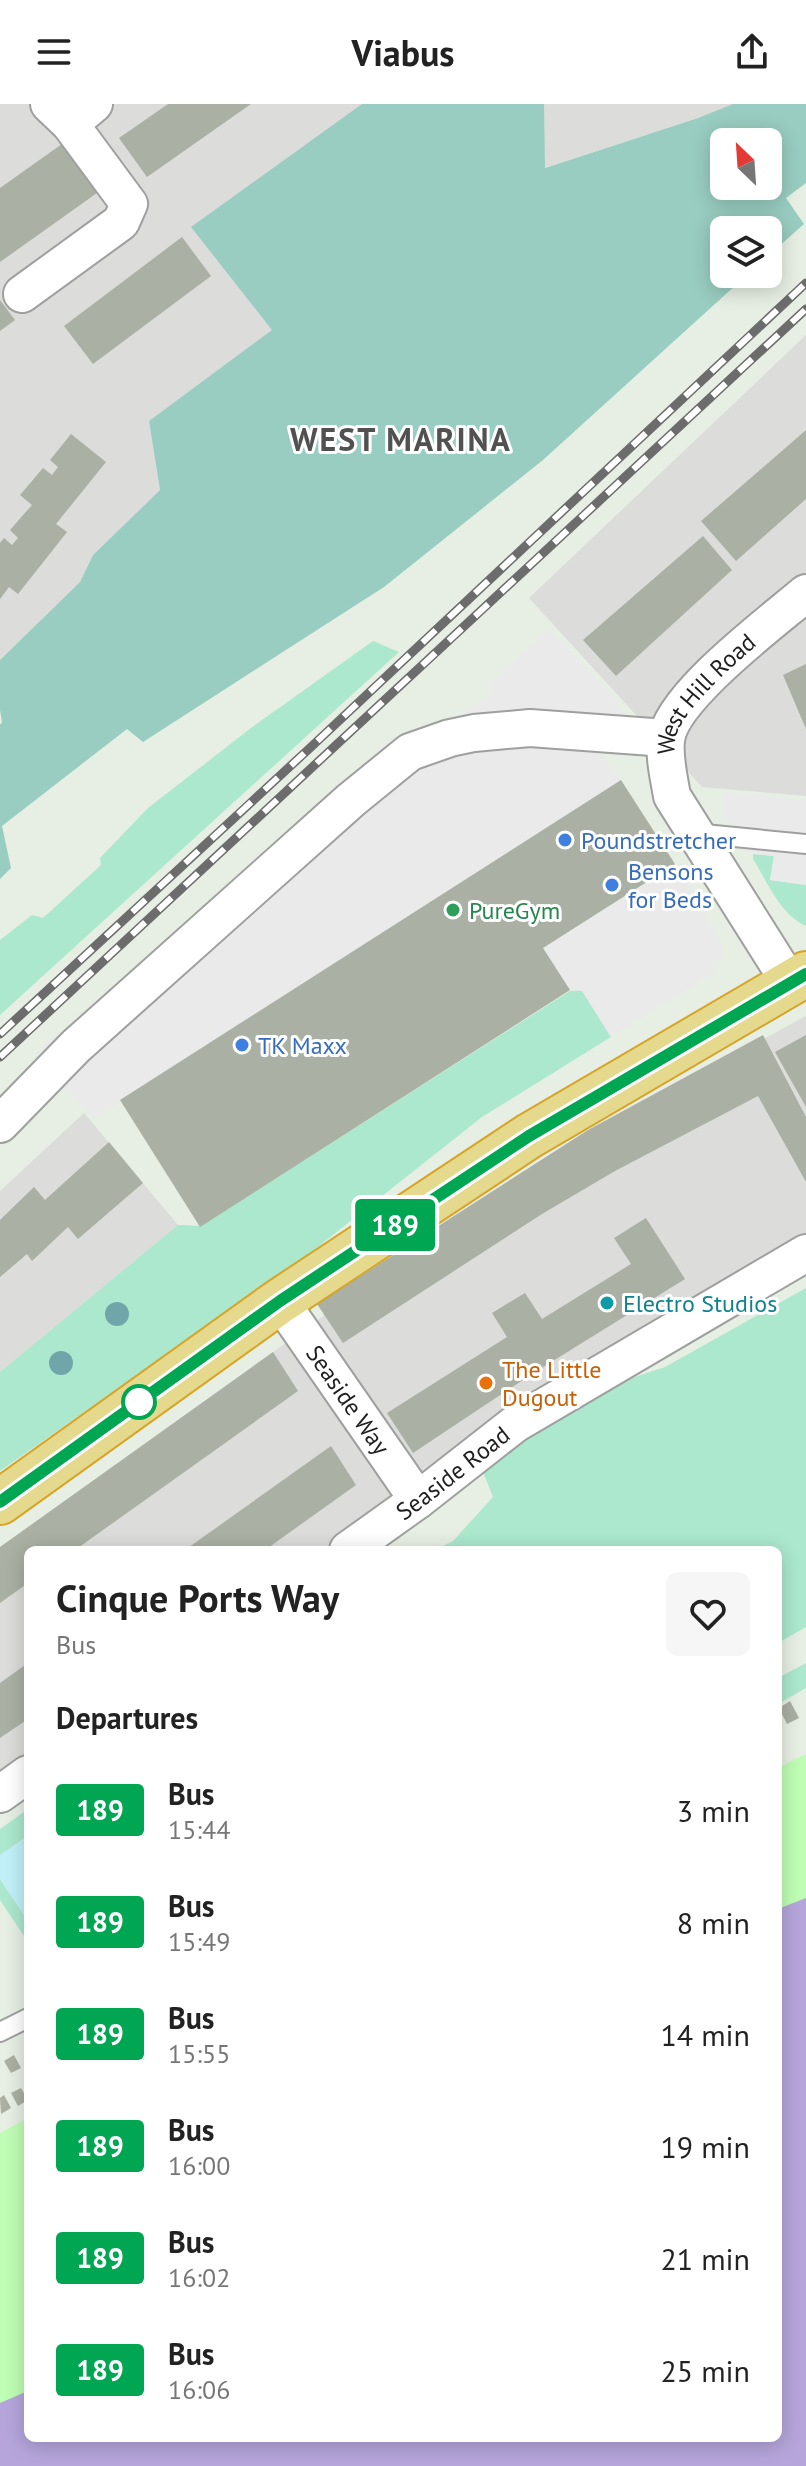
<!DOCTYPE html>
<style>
:root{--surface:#fff;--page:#f6f6f6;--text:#222;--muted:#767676}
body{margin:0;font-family:"PT Sans",sans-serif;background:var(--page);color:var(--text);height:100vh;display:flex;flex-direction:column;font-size:30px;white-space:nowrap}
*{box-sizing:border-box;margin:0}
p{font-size:26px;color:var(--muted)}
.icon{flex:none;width:44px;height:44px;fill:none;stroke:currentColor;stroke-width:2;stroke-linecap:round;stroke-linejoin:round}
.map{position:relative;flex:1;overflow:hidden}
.drawer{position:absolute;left:24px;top:1442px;width:758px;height:896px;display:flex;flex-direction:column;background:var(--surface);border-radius:12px;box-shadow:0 4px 20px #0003}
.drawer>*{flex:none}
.badge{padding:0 16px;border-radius:6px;font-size:28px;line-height:52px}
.needle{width:52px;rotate:335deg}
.buttons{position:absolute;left:710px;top:24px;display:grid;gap:16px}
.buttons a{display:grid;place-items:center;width:72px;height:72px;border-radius:12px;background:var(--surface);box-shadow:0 4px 20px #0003;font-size:40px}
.map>.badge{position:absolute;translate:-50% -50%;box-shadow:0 0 0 4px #fff}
h2{padding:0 32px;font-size:30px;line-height:72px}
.round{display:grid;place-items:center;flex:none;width:84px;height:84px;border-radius:12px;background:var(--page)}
.summary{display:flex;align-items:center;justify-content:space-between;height:136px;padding:0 32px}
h1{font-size:38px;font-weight:700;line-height:60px}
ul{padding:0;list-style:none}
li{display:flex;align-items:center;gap:24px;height:112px;padding:0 32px}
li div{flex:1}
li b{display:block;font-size:30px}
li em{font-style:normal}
li .badge{min-width:88px;font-weight:700;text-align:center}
header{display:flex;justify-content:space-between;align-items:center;height:104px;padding:0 32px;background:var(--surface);font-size:36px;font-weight:700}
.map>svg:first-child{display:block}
.residential{fill:#dcdcdb}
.grass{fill:#abe8cd}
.forest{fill:#99cdc1;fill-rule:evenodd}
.sand{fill:#befdb3}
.park{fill:#c1f0f8}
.parking{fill:#eaeaea}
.water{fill:#b5a5db}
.building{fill:#aab0a3}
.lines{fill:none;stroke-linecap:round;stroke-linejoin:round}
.lane-casing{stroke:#9f9f9f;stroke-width:22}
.street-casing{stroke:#9f9f9f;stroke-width:40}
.highway-casing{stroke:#d6a528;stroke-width:48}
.lane{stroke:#fff;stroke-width:18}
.street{stroke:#fff;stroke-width:36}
.highway{stroke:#e4d98d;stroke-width:44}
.rail-casing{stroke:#6c6c6c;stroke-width:9}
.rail{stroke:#fff;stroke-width:6;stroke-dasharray:18;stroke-linecap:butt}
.tree{fill:#70a6aa}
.line-casing{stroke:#fff;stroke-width:18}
.line{stroke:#00a651;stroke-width:12}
.shop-dot{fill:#3f7fe0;stroke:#fff;stroke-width:3}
.leisure-dot{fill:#2e9e5b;stroke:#fff;stroke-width:3}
.culture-dot{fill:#0f9aa8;stroke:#fff;stroke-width:3}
.food-dot{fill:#e8710a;stroke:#fff;stroke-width:3}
.stop-dot{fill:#fff;stroke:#00a651;stroke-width:4}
.labels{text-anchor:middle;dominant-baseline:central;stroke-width:6;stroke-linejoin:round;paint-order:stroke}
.street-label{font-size:24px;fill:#1e1e1e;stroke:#fff}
.shop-label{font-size:24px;fill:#366cbe;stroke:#fff;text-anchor:start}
.leisure-label{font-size:24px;fill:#27864d;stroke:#fff;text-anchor:start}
.culture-label{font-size:24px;fill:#0d838f;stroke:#fff;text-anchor:start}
.food-label{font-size:24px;fill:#c56008;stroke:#fff;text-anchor:start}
.district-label{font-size:32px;font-weight:bold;letter-spacing:2px;fill:#515151;stroke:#fff}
</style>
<header><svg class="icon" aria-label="menu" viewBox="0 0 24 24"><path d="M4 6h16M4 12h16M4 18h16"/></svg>Viabus<svg class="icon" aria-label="share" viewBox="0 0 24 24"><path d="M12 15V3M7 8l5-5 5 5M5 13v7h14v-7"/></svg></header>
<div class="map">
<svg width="806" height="2362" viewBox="0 0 806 2362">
<rect width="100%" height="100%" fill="#e7efe4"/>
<g class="residential">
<path d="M 0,0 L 734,0 L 698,14 L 457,92 L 149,317 L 160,386 L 93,451 L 80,478 L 0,556 Z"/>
<path d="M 806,231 L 806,692 L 702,683 L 529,494 Z"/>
<path d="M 806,912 L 806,1129 L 523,1300 L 324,1446 L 28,1446 L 28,1662 L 0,1682 L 0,1444 L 361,1185 L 649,997 Z"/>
<path d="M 84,1009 L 178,1121 L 0,1268 L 0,1087 Z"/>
</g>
<g class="grass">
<path d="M 373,537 L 399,548 L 0,911 L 0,836 L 32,811 L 43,814 L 101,761 L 100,754 L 148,704 L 251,624 Z"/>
<path d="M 753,750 L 774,752 L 770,776 L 806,781 L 806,822 C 780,810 768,779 753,755 Z"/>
<path d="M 582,886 L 611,933 L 482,1013 L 295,1161 L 0,1367 L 0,1268 L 178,1121 L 201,1122 L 570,887 Z"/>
<path d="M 806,1184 L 806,1523 L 778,1539 L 778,1446 L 435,1446 L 453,1437 L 493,1393 L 481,1363 L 608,1282 L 665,1263 Z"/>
<path d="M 806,1559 L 806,1584 L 778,1600 L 778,1574 Z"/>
<path d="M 28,1705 L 28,1732 L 0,1751 L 0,1725 Z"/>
<path d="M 0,1775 L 28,1817 L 28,1838 L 0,1796 Z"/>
</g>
<path class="forest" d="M 362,0 L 544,0 L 545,64 L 698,14 L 733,0 L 806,0 L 806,79 L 786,94 L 804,120 L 768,152 L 768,126 L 724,126 L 724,170 L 748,170 L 543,356 L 384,483 L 143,638 L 127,625 L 2,722 L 11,764 L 0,775 L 0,621 L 2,618 L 0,606 L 0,556 L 80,478 L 93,451 L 160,386 L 149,317 L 272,226 L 191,123 ZM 724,38 L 768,38 L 768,82 L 724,82 Z"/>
<g class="sand">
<path d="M 806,1650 L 806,2149 L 778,2167 L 778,1664 Z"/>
<path d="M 28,2014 L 28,2334 L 537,2362 L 0,2362 L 0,2029 Z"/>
</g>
<path class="park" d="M 28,1733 L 28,1817 L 0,1775 L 0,1751 Z"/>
<g class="parking">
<path d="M 550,524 L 626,607 L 619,641 L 596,643 L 621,676 L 93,1015 L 36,949 L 288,731 L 390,637 L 463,611 L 492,587 L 488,580 Z"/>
<path d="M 725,688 L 806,696 L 806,781 L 770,776 L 774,752 L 753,750 L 722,708 Z"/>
<path d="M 675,760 L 719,834 L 723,851 L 712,870 L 611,933 L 582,887 L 570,886 L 543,844 Z"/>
</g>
<path class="water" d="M 806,1794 L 806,2362 L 0,2362 L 0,2299 L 28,2287 L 28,2334 L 778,2334 L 778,1805 Z"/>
<g class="building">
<path d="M 168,0 L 251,0 L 147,73 L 119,34 Z"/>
<path d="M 62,40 L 97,89 L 0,158 L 0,84 Z"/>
<path d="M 182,133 L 211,172 L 93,260 L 64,222 Z"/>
<path d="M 0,196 L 15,216 L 0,227 Z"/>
<path d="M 806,326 L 806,395 L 736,457 L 701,417 Z"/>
<path d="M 71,330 L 106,358 L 56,420 L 67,428 L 18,490 L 9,483 L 0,495 L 0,439 L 4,434 L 12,441 L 18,434 L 10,426 L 32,401 L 20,391 L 43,364 L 52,371 L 58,363 L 50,356 Z"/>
<path d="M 703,432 L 732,466 L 616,572 L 583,536 Z"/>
<path d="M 806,560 L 806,625 L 783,571 Z"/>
<path d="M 621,676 L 675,760 L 543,844 L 570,886 L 200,1123 L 120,996 Z"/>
<path d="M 763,931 L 806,1013 L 806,1078 L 758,992 L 615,1067 L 542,1110 L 343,1239 L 317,1200 L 588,1026 Z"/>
<path d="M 806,931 L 806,1003 L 775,948 Z"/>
<path d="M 109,1038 L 143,1079 L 78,1135 L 68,1123 L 32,1157 L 27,1150 L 0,1173 L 0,1116 L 34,1083 L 45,1096 Z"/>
<path d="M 646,1114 L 685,1175 L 532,1270 L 413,1349 L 387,1309 L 507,1233 L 492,1209 L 525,1189 L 542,1215 L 631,1160 L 614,1134 Z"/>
<path d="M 273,1248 L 298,1287 L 75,1446 L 28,1446 L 28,1479 L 0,1499 L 0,1443 Z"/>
<path d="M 331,1342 L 356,1381 L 265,1446 L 185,1446 Z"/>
<path d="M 28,1559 L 28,1615 L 0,1634 L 0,1579 Z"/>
<path d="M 790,1597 L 799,1614 L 787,1620 L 779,1604 Z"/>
<path d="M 14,1951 L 21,1964 L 11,1969 L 4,1957 Z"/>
<path d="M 21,1984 L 28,1996 L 18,2002 L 11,1989 Z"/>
<path d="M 4,1991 L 11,2004 L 1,2010 L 0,1994 Z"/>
</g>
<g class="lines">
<g class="lane-casing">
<g id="lane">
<path d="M 694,729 L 806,740"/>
<path d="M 0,1928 L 28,1914"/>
</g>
</g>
<g class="street-casing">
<g id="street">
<path d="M 49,0 L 70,20 L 94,0"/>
<path d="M 22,190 L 121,118 L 129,100 L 70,20"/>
<path id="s1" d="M 790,879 L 672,692 C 669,674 664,655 666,636 C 671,593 772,518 806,489"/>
<path d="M 0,1020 L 76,942 L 351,696 L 410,648 L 450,634 L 474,629 L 530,624 L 666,634"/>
<path id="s2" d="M 280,1197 L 418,1396"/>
<path id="s3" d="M 348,1446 L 418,1396 L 515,1320 L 806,1149"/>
<path d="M 0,1690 L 28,1670"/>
</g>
</g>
<g class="highway-casing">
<path id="highway" d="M 0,1398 L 280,1197 L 529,1032 L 806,870"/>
</g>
<use href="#lane" class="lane"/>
<use href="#street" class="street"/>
<use href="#highway" class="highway"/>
<g class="rail-casing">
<g id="rail">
<path d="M 0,930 L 311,643 L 806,179"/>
<path d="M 0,953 L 806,205"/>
</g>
</g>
<use href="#rail" class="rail"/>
</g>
<g class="tree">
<circle cx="117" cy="1210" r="12"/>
<circle cx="61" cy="1259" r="12"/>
</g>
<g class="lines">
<g class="line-casing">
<path id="line" d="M 0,1398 L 280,1197 L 529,1032 L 806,870"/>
</g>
<use href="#line" class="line"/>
</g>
<g class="shop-dot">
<circle cx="565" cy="736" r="8"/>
<circle cx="612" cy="781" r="8"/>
<circle cx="242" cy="941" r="8"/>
</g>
<circle class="leisure-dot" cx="453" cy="806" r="8"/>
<circle class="culture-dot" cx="607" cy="1199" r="8"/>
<circle class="food-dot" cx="486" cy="1279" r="8"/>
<circle class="stop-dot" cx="139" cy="1298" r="16"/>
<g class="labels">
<g class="street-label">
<text stroke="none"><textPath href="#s1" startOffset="338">West Hill Road</textPath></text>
<text stroke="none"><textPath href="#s2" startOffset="120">Seaside Way</textPath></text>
<text stroke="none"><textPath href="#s3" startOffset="130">Seaside Road</textPath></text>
</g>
<g class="shop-label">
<text x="581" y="736">Poundstretcher</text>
<text x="628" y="767">Bensons<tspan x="628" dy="28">for Beds</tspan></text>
<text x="258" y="941">TK Maxx</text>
</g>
<g class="leisure-label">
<text x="469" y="806">PureGym</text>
</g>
<g class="culture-label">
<text x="623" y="1199">Electro Studios</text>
</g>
<g class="food-label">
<text x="502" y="1265">The Little<tspan x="502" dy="28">Dugout</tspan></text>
</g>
<g class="district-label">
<text x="401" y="335">WEST MARINA</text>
</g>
</g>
</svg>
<div class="buttons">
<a><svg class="needle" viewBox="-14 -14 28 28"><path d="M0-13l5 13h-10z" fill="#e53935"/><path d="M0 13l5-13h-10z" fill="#767676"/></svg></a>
<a><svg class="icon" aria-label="layers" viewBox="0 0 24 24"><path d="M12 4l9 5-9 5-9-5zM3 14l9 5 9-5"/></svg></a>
</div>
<b class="badge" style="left:395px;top:1121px;background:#00a651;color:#fff">189</b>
<section class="drawer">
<div class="summary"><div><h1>Cinque Ports Way</h1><p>Bus</p></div><a class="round"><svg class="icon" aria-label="heart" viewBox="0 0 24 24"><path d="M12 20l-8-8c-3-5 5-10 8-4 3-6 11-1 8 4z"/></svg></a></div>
<h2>Departures</h2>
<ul>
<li><span class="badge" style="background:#00a651;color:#fff">189</span><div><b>Bus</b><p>15:44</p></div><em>3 min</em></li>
<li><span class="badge" style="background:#00a651;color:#fff">189</span><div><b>Bus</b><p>15:49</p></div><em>8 min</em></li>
<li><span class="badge" style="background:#00a651;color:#fff">189</span><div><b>Bus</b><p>15:55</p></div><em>14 min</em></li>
<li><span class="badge" style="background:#00a651;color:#fff">189</span><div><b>Bus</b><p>16:00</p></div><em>19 min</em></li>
<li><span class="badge" style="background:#00a651;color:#fff">189</span><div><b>Bus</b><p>16:02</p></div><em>21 min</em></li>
<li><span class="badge" style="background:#00a651;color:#fff">189</span><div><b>Bus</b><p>16:06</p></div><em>25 min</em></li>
</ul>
</section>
</div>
